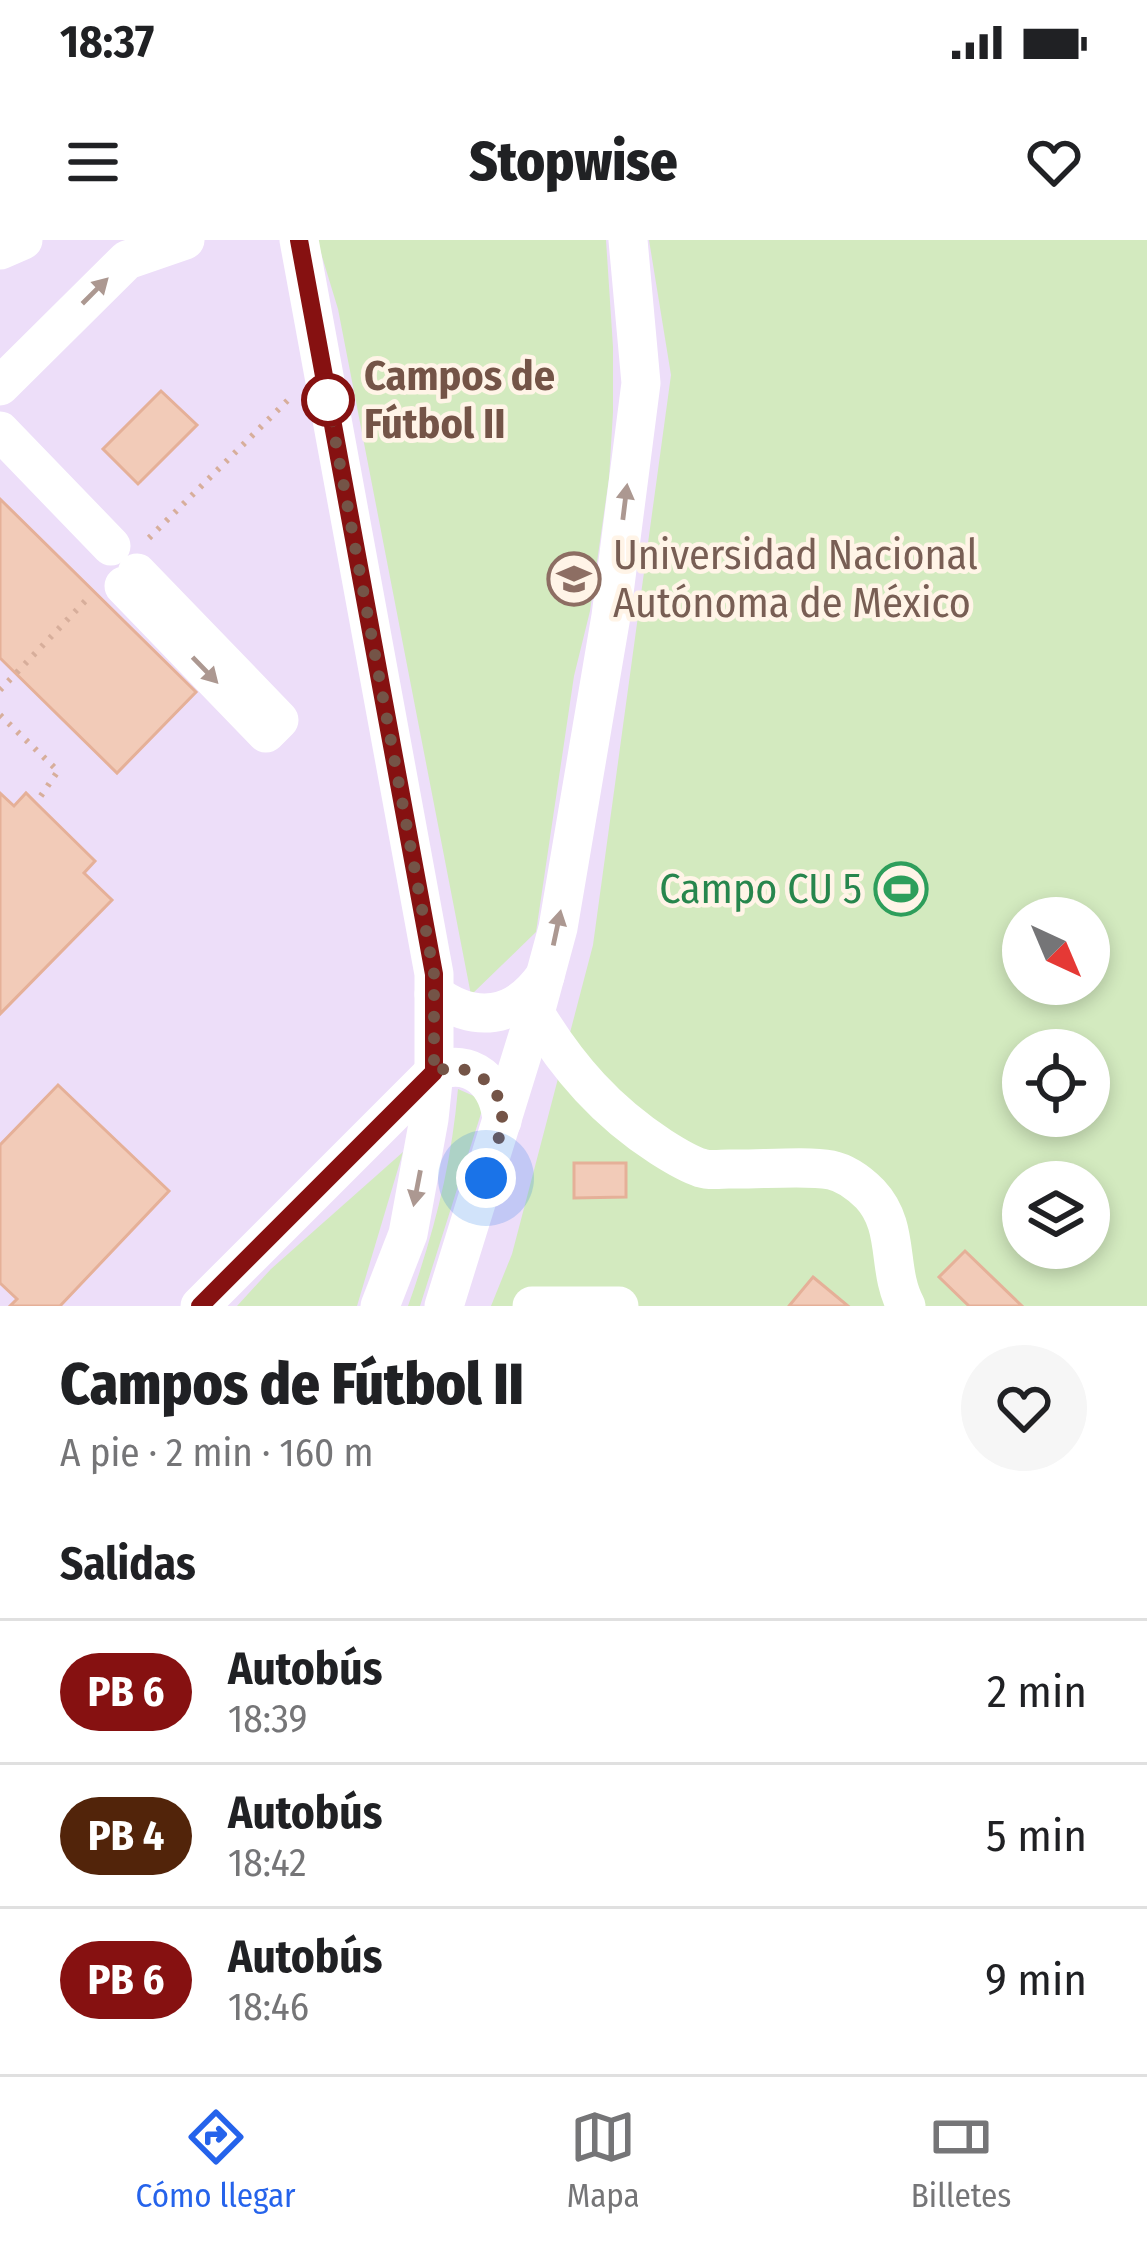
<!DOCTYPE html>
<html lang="es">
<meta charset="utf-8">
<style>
:root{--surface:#fff;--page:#f6f6f6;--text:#202124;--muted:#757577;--line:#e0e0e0;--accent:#2563eb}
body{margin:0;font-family:"Fira Sans Condensed",sans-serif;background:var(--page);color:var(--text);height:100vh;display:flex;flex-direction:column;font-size:45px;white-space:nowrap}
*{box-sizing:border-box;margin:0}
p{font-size:39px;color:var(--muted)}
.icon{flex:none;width:66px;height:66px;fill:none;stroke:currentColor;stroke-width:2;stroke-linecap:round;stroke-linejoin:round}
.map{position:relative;height:1066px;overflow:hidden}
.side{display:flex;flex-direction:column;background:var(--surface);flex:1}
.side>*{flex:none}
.badge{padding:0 24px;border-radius:39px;font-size:42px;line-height:78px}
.needle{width:78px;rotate:136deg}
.buttons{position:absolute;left:1002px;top:657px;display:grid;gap:24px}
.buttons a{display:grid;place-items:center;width:108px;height:108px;border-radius:50%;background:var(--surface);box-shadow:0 6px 18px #0003;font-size:60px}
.you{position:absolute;width:60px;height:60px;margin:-30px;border:9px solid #fff;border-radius:50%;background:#1a73e8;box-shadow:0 0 0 18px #1a73e833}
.map>.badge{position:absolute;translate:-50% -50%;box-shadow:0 0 0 6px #fff}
h2{padding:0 60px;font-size:45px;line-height:108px}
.round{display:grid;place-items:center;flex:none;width:126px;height:126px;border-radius:63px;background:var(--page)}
.headline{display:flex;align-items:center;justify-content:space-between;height:204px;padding:0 60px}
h1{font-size:57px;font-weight:800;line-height:90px}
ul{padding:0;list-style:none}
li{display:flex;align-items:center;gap:36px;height:144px;padding:0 60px;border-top:3px solid var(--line)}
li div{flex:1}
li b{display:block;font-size:45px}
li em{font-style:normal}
li .badge{min-width:132px;font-weight:700;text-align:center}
.status{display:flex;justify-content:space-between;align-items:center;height:84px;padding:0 60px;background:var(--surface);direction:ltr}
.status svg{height:33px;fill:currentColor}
header{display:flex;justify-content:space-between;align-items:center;height:156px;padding:0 60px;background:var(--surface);font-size:54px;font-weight:800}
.menu{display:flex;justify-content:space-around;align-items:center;height:168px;border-top:3px solid var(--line);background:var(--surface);font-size:33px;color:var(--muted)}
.menu a{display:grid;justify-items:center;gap:6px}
.menu .active{color:var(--accent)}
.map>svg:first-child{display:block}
.education{fill:#eddef9;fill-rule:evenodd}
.green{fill:#d3eabf;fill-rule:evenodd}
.building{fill:#f2cbb8;stroke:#e5b098;stroke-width:3}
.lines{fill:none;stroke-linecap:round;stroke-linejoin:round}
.path{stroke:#d7ae9b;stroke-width:6;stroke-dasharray:3 9;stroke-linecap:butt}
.minor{stroke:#fff;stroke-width:39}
.oneway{fill:#ac9891}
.line-casing{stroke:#fff;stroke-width:27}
.line{stroke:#861111;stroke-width:18}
.walk{stroke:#745447;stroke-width:12;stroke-dasharray:0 21.6}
.stop-dot{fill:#fff;stroke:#861111;stroke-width:6}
.labels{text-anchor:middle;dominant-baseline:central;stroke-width:9;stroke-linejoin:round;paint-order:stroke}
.stop-label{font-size:42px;font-weight:bold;fill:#745447;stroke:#fff4e7;text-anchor:start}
.education-label{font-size:42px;fill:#785e54;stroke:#fff4e7;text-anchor:start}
.leisure-label{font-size:42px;fill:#27864d;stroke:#fff4e7;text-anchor:end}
</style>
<div class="status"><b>18:37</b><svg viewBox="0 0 49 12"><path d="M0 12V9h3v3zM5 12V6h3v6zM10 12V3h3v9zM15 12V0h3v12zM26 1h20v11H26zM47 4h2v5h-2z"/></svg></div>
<header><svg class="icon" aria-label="menu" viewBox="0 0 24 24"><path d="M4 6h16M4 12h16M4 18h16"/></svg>Stopwise<svg class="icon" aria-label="heart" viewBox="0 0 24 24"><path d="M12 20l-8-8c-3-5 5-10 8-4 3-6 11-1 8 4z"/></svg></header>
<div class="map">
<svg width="1147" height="1066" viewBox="0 0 1147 1066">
<rect width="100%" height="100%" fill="#fdf0e1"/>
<path class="education" d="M 0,0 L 1147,0 L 1147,1066 L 0,1066 ZM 1023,678 L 1089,678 L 1089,744 L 1023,744 ZM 1023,810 L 1089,810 L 1089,876 L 1023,876 ZM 1023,942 L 1089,942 L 1089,1008 L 1023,1008 Z"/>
<g class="green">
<path d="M 317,0 L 606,0 L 613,107 L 613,172 L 609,238 L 590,371 L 574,436 L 536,692 L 471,755 L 338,69 Z"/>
<path d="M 649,0 L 1147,0 L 1147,1066 L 491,1066 L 512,1014 L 593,705 L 671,135 ZM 1023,678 L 1089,678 L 1089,744 L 1023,744 ZM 1023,810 L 1089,810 L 1089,876 L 1023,876 ZM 1023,942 L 1089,942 L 1089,1008 L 1023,1008 Z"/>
<path d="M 458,849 L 485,861 L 420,1066 L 408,1066 C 434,993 451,927 458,849 Z"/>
<path d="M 403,912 L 357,1066 L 237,1066 L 271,1029 Z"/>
</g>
<g class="building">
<path d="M 161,151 L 197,185 L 138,244 L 103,209 Z"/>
<path d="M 0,259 L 196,452 L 117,533 L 0,418 Z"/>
<path d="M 0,553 L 14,566 L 26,553 L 36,563 L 95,621 L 84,633 L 112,660 L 0,774 Z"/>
<path d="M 58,845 L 169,951 L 60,1066 L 10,1066 L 17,1059 L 0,1043 L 0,905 Z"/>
<path d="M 574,923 L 626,923 L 626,957 L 574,958 Z"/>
<path d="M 965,1011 L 1022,1066 L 969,1066 L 939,1037 Z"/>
<path d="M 813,1037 L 848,1066 L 789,1066 Z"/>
</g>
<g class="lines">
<g class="path">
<path d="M 149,298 L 289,159"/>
<path d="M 0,450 L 89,357"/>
<path d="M 0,475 L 58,531 L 36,563"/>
</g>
<g class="minor">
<path d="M 299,0 L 434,734 L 434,832 L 429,879 L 408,994 L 380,1066"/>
<path d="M 0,10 L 23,0"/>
<path d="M 0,146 L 127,20 L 185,0"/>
<path d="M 0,191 L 111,306"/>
<path d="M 124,346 L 266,493 L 279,480 L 137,333"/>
<path d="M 434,754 C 475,784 515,779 545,736"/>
<path d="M 535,773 C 568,828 607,872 661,907 C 672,914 688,924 701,928 C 710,931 721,929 729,929 C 758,930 805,925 831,930 C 845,933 860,944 870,954 C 901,987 886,1029 906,1066"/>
<path d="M 200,1066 L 434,832 C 472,816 499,843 502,881"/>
<path d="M 444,1066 L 535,773 L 558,688 L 611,376 L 641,143 L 628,0"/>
<path d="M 532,1066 L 619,1066"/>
</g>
</g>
<defs><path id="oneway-solid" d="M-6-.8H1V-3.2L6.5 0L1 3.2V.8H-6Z" transform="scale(3)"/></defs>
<g class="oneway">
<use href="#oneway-solid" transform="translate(95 51) rotate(-45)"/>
<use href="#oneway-solid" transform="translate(625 262) rotate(-83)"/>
<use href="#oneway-solid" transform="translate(205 430) rotate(46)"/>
<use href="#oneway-solid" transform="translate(557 688) rotate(-78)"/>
<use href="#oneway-solid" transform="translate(417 948) rotate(101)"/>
</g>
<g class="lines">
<g class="line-casing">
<path id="line" d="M 200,1066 L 434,832 L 434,734 L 299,0"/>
</g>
<use href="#line" class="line"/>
<path class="walk" d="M 328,160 L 434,734 L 434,832 C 466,819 504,842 502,880 C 501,898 491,919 486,938"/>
</g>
<defs>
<g id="university-ring" transform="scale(2.7)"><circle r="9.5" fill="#fff4e7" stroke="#8d6e63" stroke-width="1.5"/><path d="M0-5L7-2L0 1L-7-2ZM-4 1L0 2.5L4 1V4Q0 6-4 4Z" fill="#8d6e63"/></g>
<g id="stadium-ring" transform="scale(2.7)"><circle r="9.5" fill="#fff4e7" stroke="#2e9e5b" stroke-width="1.5"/><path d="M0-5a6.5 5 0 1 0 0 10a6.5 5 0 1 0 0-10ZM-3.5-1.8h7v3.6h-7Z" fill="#2e9e5b"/></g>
</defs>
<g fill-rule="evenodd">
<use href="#university-ring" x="574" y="339"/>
<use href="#stadium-ring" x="901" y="649"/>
</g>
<circle class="stop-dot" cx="328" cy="160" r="24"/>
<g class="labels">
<g class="stop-label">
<text x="364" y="136">Campos de<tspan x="364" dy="48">Fútbol II</tspan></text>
</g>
<g class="education-label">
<text x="613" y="315">Universidad Nacional<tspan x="613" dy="48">Autónoma de México</tspan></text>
</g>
<g class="leisure-label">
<text x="862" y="649">Campo CU 5</text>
</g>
</g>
</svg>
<div class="buttons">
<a><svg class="needle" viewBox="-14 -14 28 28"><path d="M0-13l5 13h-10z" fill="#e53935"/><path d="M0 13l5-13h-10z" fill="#757577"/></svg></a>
<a><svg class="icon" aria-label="locate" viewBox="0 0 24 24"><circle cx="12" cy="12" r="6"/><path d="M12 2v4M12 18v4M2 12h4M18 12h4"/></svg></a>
<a><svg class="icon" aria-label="layers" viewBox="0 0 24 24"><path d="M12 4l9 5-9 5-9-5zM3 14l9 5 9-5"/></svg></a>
</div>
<div class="you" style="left:486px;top:938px"></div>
</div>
<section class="side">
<div class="headline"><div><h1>Campos de Fútbol II</h1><p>A pie · 2 min · 160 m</p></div><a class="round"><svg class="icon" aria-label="heart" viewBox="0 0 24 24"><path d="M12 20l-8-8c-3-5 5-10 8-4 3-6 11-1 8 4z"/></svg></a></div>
<h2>Salidas</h2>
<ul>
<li><span class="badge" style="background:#861111;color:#fff">PB 6</span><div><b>Autobús</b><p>18:39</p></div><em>2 min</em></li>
<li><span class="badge" style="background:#52240a;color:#fff">PB 4</span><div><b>Autobús</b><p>18:42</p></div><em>5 min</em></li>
<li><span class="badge" style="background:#861111;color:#fff">PB 6</span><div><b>Autobús</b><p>18:46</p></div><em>9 min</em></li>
</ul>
</section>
<nav class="menu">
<a class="active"><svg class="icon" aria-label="directions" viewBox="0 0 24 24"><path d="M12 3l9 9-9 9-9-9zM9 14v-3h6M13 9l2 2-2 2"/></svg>Cómo llegar</a>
<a><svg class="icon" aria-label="map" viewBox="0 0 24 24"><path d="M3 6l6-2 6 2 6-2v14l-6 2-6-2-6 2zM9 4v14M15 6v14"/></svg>Mapa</a>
<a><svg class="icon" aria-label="tickets" viewBox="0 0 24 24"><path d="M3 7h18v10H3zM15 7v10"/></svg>Billetes</a>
</nav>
